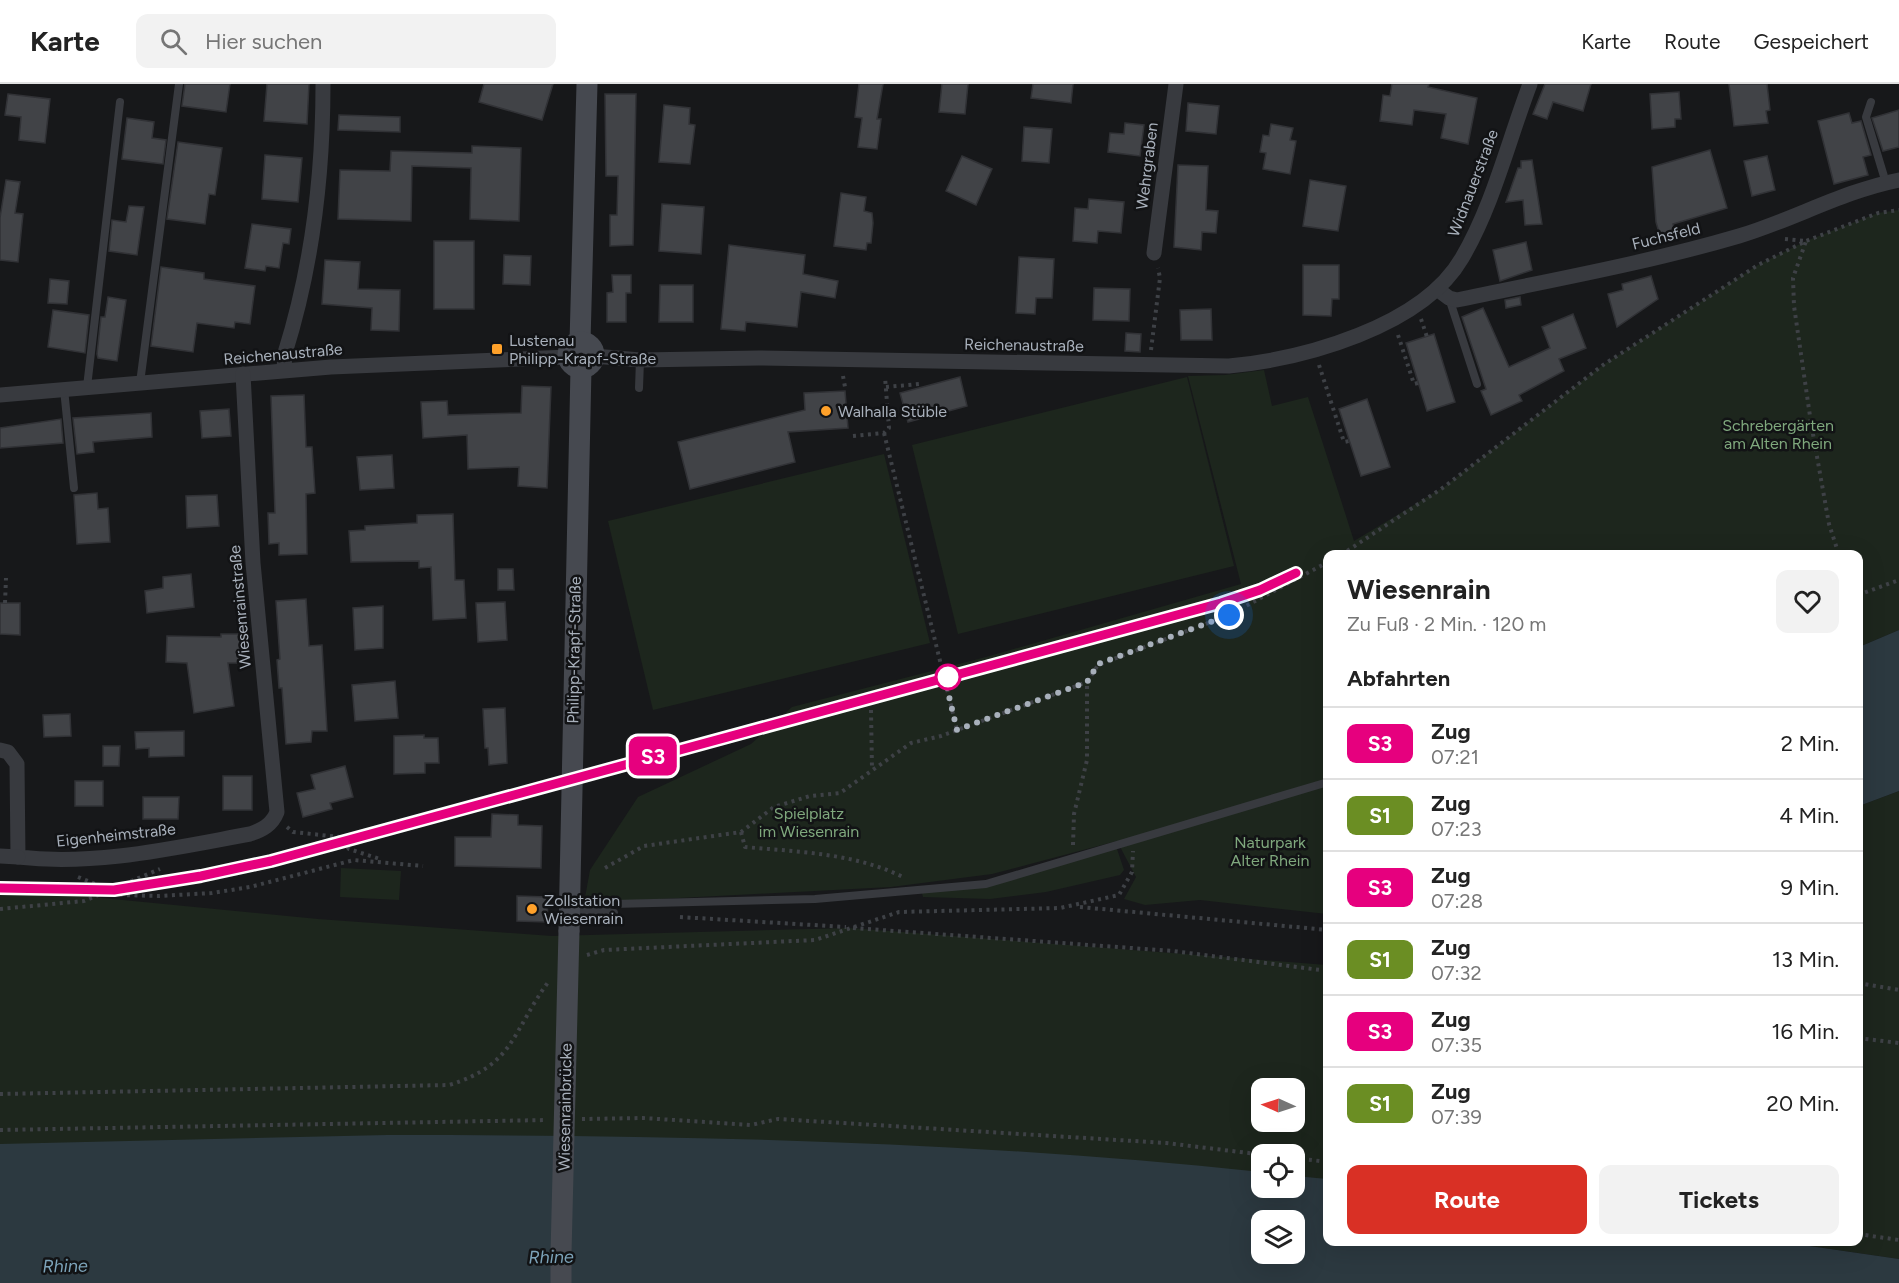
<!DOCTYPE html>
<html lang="de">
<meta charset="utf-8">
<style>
:root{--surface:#fff;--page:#f2f2f2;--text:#222;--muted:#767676;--line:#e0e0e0;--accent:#d93025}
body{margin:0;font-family:Figtree,sans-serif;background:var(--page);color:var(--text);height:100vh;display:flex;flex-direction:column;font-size:22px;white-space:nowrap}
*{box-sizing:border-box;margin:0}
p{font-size:20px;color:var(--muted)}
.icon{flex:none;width:33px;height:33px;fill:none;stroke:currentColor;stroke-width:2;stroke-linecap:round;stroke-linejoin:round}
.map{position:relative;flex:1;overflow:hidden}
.drawer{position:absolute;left:1323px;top:466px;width:540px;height:696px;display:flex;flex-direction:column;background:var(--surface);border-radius:12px;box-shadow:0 6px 24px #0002}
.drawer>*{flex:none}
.badge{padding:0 12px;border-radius:9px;font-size:21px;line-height:39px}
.needle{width:39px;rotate:273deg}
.buttons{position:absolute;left:1251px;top:994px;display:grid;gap:12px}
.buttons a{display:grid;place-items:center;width:54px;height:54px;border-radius:12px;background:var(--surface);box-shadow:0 6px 24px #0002;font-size:30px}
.you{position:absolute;width:30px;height:30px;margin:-15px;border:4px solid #fff;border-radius:50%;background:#1a73e8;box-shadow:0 0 0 9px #1a73e833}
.map>.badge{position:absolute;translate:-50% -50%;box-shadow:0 0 0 3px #fff}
h2{padding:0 24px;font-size:22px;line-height:54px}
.round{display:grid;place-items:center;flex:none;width:63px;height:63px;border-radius:12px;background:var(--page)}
.head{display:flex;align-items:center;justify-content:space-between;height:102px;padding:0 24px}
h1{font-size:28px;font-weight:700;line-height:45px}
.primary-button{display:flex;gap:12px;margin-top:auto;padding:12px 24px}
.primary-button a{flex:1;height:69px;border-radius:12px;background:var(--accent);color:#fff;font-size:24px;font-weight:700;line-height:69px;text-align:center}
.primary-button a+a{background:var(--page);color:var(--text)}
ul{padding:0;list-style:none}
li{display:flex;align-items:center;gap:18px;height:72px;padding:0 24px;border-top:2px solid var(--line)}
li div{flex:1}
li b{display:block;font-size:22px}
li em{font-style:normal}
li .badge{min-width:66px;font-weight:700;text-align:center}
header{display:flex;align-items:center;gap:36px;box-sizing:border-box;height:84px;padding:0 30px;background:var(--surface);border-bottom:2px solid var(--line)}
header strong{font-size:28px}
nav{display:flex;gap:33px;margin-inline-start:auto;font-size:21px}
.search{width:420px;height:54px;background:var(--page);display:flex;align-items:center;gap:15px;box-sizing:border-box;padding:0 21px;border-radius:12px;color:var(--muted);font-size:22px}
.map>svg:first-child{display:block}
.green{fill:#1d261d;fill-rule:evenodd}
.water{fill:#2c3940;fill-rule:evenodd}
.building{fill:#414347;stroke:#313236;stroke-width:1.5}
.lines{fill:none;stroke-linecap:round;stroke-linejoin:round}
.path{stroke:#3e4146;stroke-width:4;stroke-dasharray:3 4.5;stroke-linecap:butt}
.lane{stroke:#383a3f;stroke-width:8}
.street{stroke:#383a3f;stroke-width:15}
.secondary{stroke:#464950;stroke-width:21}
.rail-casing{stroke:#4b4e55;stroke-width:7}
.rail{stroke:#121315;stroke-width:4.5;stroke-dasharray:14;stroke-linecap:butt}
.secondary-bridge{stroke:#464950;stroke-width:21}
.line-casing{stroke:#fff;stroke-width:14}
.line{stroke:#e6007e;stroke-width:9}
.walk{stroke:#a8b0bb;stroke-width:6;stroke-dasharray:0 10.8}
.poi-dot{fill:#ffa12a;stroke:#121315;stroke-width:2}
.stop-dot{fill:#fff;stroke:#e6007e;stroke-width:3}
.labels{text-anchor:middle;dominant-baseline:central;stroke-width:5;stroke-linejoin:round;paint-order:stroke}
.street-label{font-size:16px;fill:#a8b0bb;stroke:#121315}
.poi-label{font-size:16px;fill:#a8b0bb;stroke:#121315;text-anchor:start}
.park-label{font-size:16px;fill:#7fa87d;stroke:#121315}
.water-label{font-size:18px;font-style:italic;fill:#7ca3b9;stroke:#121315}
</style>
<header>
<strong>Karte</strong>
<div class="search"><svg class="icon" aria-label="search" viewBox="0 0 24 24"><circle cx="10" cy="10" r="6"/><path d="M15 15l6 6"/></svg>Hier suchen</div>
<nav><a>Karte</a><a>Route</a><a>Gespeichert</a></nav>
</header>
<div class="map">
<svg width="1899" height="1199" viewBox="0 0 1899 1199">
<rect width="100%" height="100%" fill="#17181a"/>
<g class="green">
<path d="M 1899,126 L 1899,546 L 1859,563 L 1858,471 L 1328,471 L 1327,830 L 1200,816 L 1145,821 L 1124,815 L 1136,793 L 1117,757 L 992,790 L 891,803 L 584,819 L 590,786 L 638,713 L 751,660 L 792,623 L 986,573 L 1241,500 L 1188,292 L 1225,291 L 1264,286 L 1272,322 L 1308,313 L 1354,457 L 1444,403 L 1603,281 L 1758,181 L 1806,157 L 1878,129 Z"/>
<path d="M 1187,293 L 1234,482 L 958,550 L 912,361 Z"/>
<path d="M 884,370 L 930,559 L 653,626 L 608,437 Z"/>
<path d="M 1899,707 L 1899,1175 L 1782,1158 L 1858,1158 L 1859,722 Z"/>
<path d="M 1116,762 L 1124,786 L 1120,791 L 1046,808 L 990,815 L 923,813 L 921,806 L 986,799 Z"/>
<path d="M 341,784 L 401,787 L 399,816 L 340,813 Z"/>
<path d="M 0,804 L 318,835 L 552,852 L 850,844 L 1327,881 L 1327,1096 L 1295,1093 L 1294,1071 L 1262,1071 L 1261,1089 L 0,1060 ZM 1262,1005 L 1294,1005 L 1294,1038 L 1262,1038 Z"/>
</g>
<g class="water">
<path d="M 1899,546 L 1899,707 L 1859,722 L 1859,563 Z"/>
<path d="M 388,1051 C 680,1051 971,1057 1261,1088 L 1262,1104 L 1294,1104 L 1295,1092 L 1327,1095 L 1328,1158 L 1782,1158 L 1899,1175 L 1899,1199 L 0,1199 L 0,1060 ZM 1262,1137 L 1294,1137 L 1294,1170 L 1262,1170 Z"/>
</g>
<g class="building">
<path d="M 185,0 L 230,0 L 226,28 L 182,22 Z"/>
<path d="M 267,0 L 309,0 L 307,40 L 264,37 Z"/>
<path d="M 484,0 L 553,0 L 542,36 L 479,18 Z"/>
<path d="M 859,0 L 883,0 L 877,35 L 881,35 L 877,65 L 858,63 L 862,34 L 855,33 Z"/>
<path d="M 942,0 L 968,0 L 965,30 L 939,28 Z"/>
<path d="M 1033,0 L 1073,0 L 1071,19 L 1031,14 Z"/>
<path d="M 1392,0 L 1429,0 L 1428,3 L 1477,14 L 1468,60 L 1441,54 L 1446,30 L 1414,26 L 1412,41 L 1380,37 L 1383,11 L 1390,12 Z"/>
<path d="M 1545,0 L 1591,0 L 1583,27 L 1553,18 L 1547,35 L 1533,30 Z"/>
<path d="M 1729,0 L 1767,0 L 1770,26 L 1766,27 L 1768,39 L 1734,42 Z"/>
<path d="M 1679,8 L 1681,35 L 1675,35 L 1675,43 L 1652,45 L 1650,10 Z"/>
<path d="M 8,10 L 50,15 L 45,59 L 19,56 L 21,33 L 5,31 Z"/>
<path d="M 605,10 L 636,10 L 633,161 L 610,162 L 610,131 L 617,131 L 618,92 L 606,92 Z"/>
<path d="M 1188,19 L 1219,22 L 1216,50 L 1186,47 Z"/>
<path d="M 664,21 L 690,24 L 689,40 L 695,41 L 690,80 L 659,78 Z"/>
<path d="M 1899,26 L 1899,63 L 1883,67 L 1872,34 Z"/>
<path d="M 1849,29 L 1852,39 L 1861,37 L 1871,71 L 1863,73 L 1868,91 L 1834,100 L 1818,37 Z"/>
<path d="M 339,31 L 400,33 L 400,48 L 338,46 Z"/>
<path d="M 127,34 L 154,38 L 152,54 L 166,56 L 163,80 L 122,75 Z"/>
<path d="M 1125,39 L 1144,41 L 1140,72 L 1108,68 L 1110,49 L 1124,50 Z"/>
<path d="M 1271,40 L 1293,44 L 1290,56 L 1296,57 L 1290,90 L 1263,85 L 1266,69 L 1260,68 L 1263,51 L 1269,52 Z"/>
<path d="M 1024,43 L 1052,45 L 1049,79 L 1022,77 Z"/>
<path d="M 178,58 L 222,64 L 215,111 L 209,110 L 205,140 L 167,135 Z"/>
<path d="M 472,62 L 521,64 L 519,137 L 470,135 L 471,84 L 412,82 L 411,137 L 338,135 L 340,86 L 390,87 L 391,67 L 472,69 Z"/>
<path d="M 1710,66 L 1727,124 L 1673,140 L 1676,150 L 1661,155 L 1656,138 L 1652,83 Z"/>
<path d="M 265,71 L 302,74 L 298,118 L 262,115 Z"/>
<path d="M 962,72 L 992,85 L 976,121 L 946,107 Z"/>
<path d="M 1767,72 L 1775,106 L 1752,112 L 1744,77 Z"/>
<path d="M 1532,76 L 1542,140 L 1525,141 L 1523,116 L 1506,118 L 1518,84 L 1521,84 L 1521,77 Z"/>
<path d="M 1178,81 L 1208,82 L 1206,126 L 1218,127 L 1216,149 L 1202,148 L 1201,166 L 1174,163 Z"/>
<path d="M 6,96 L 20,98 L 15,129 L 23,130 L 18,178 L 0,176 L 0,134 Z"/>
<path d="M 1310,96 L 1346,102 L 1338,147 L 1303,142 Z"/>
<path d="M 841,109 L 866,113 L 864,127 L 872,129 L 873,139 L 871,159 L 867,159 L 866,166 L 834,162 Z"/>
<path d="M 1089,115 L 1124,118 L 1121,149 L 1098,147 L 1097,159 L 1073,157 L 1075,124 L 1088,125 Z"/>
<path d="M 662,120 L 704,123 L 701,170 L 659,167 Z"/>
<path d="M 129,122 L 144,123 L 137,171 L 109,167 L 112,136 L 126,138 Z"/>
<path d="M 252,140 L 291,145 L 289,160 L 283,159 L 279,184 L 266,182 L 265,187 L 245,184 Z"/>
<rect x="434" y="157" width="40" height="68"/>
<path d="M 1526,158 L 1532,186 L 1500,197 L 1493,166 Z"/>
<path d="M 729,161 L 805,171 L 803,190 L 838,197 L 835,214 L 801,208 L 797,243 L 746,238 L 745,247 L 721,245 Z"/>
<path d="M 504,171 L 531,172 L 530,201 L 503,200 Z"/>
<path d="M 1019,173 L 1054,175 L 1052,214 L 1036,214 L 1035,230 L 1016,229 Z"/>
<path d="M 325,176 L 360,178 L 358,205 L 400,206 L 399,247 L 371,246 L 372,224 L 322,220 Z"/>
<path d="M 1303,181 L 1339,181 L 1339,215 L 1332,215 L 1331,232 L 1303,231 Z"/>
<path d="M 161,183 L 204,189 L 204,195 L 255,202 L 250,240 L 235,238 L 234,244 L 197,239 L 193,268 L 151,262 Z"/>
<path d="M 612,191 L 631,191 L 631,209 L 626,209 L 626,238 L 607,238 L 607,209 L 613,208 Z"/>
<path d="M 1651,192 L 1658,215 L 1617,243 L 1608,210 L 1623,206 L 1622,200 Z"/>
<path d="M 50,195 L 69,197 L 67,220 L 48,219 Z"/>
<path d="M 660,201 L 693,201 L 693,238 L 659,238 Z"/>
<path d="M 1094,204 L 1130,205 L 1129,237 L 1093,236 Z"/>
<path d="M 108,213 L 126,216 L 117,277 L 98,274 L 97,270 L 101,233 L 105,233 Z"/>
<path d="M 1520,213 L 1521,221 L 1506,224 L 1505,216 Z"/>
<path d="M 1483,224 L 1509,283 L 1550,264 L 1542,243 L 1573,230 L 1586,264 L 1559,275 L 1564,287 L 1519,311 L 1522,317 L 1491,331 L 1481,307 L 1486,305 L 1462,233 Z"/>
<path d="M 1211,225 L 1212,256 L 1181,256 L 1180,226 Z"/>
<path d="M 53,226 L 89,231 L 85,269 L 48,263 Z"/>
<path d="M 1126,249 L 1141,250 L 1140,268 L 1125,267 Z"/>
<path d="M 1434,250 L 1455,318 L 1427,327 L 1406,259 Z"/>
<path d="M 960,293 L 967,322 L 908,338 L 900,309 Z"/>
<path d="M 522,302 L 551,303 L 547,404 L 518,402 L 519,383 L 468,385 L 467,351 L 423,354 L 421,318 L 447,317 L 448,331 L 521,329 Z"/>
<path d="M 845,307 L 848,344 L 788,348 L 795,378 L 690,405 L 678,358 L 805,326 L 804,309 Z"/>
<path d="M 304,311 L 306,363 L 312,363 L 315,409 L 306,410 L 307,470 L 279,471 L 279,459 L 269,460 L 268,429 L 275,429 L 271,312 Z"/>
<path d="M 1367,315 L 1390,383 L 1361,392 L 1339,325 Z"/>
<path d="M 229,325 L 231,352 L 202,354 L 200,327 Z"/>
<path d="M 151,329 L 152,353 L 93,358 L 94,368 L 77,370 L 73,334 Z"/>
<path d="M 61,335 L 63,359 L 0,364 L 0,344 Z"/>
<path d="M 392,371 L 394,404 L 360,406 L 357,373 Z"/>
<path d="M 97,409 L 98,425 L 108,424 L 110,458 L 77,460 L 74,411 Z"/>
<path d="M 217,411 L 219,442 L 187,444 L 186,412 Z"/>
<path d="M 453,430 L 455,496 L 464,496 L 466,534 L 433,536 L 431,483 L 419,484 L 419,477 L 351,478 L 349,447 L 365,446 L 365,442 L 417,439 L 417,431 Z"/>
<path d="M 498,485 L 513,485 L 514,506 L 498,506 Z"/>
<path d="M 191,490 L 194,523 L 147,529 L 145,507 L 163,504 L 163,493 Z"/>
<path d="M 306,515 L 309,562 L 322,561 L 327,647 L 312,647 L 311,658 L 286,660 L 282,604 L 279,604 L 277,576 L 280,575 L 276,517 Z"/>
<path d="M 505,518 L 507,556 L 478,558 L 476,519 Z"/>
<path d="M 0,519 L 20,519 L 20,551 L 0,550 Z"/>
<path d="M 383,522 L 383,564 L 355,566 L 353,524 Z"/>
<path d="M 221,550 L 243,550 L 242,579 L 228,579 L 234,622 L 194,629 L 187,579 L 166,578 L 167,552 L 221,553 Z"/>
<path d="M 395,597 L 398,634 L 355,637 L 352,601 Z"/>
<path d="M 505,624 L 507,679 L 489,681 L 488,664 L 485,664 L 483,625 Z"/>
<path d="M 70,630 L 71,652 L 44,653 L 43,631 Z"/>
<path d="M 184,647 L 184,672 L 149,673 L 149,664 L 136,665 L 135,648 Z"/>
<path d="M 424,651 L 424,654 L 438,654 L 439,679 L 425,679 L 425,689 L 394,690 L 394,652 Z"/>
<path d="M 103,662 L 120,662 L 119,682 L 103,682 Z"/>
<path d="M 345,682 L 353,713 L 330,719 L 332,725 L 303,733 L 297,709 L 315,705 L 311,691 Z"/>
<rect x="223" y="692" width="29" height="34"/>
<rect x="75" y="697" width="28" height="25"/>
<path d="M 143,713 L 179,713 L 178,735 L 143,735 Z"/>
<path d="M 492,730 L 518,731 L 518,741 L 542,742 L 541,784 L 455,782 L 455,753 L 491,753 Z"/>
<path d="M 517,812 L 548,813 L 547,838 L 517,837 Z"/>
</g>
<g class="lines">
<g class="path">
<path d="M 1785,155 L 1806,157 L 1793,194 L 1794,222 L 1811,339 L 1829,440 L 1839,471"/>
<path d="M 1421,235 L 1427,253"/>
<path d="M 1398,251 L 1414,300 L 1418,299"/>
<path d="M 1151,266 L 1160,194 L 1158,184"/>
<path d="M 1319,281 L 1344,358 L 1349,357"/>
<path d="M 843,292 L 845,303"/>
<path d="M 886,303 L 919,300"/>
<path d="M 884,349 L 943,589"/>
<path d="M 853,352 L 884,349 L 889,344 L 885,293"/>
<path d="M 1341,471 L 1444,403 L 1603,281 L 1758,181 L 1806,157 L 1878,129 L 1899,126"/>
<path d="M 1858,511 L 1899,496"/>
<path d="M 5,519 L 6,494"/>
<path d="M 947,605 L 957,646"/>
<path d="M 871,626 L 872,685"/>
<path d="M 287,743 L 293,748 L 340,753 L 349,765 L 380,775"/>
<path d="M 741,748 L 745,763 C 799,768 854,769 903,793"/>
<path d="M 1073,761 L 1074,730 L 1087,676 L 1087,598 L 1098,581 L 1229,531 L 1328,478"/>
<path d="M 605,784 L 644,762 L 741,748 L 774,723 L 810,712 L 840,709 L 911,659 L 941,652 L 1087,598"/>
<path d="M 78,793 L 122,811 L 158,812 L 212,809 L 250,803 L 354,776 L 423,782"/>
<path d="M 1080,823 L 1328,846"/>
<path d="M 0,825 L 84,817 L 160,785"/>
<path d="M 680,833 L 846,843"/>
<path d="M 853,844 L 1173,867 L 1328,887"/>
<path d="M 587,871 L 604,866 L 815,856 L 899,828 L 1060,824 L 1119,811 L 1132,788 L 1133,767"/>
<path d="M 1858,899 L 1899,906"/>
<path d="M 1858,954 L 1899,959"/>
<path d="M 0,1010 L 449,1001 C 515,981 512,947 549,897"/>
<path d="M 582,1035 L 643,1034 L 751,1041 L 778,1035 L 1166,1059 L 1265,1071"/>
<path d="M 0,1046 L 547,1036"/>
<path d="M 1294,1074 L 1328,1078"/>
<path d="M 1858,1150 L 1899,1156"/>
</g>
<g class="lane">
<path d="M 1871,18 L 1866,33 L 1886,99"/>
<path d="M 1449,214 L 1477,300"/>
<path d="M 140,299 L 179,0"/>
<path d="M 87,303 L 120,18"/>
<path d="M 639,304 L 640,276"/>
<path d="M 64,305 L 74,404"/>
<path d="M 571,827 L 613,820 L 815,815 L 986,800 L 1328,698"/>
<path d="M 586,828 L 614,829"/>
</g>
<g class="street">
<path d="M 1154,169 L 1176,0"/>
<path d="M 1437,205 L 1449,214 L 1457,216 C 1552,196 1647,179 1739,152 C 1793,136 1843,107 1899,96"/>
<path d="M 594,272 L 640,276 L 759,274 L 1229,282 C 1303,275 1422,243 1462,174 C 1493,121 1508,58 1530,0"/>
<path d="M 284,286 L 285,269 C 312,183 323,90 323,0"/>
<path d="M 0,311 L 331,283 L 569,273"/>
<path d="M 0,666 L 8,668 L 17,680 L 18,773 C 96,782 173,764 250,750 C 262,746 272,741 277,728 L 253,479 L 243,290"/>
<path d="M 0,772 L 18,773"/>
</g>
<g class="secondary">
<path d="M 580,258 L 587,0"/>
<circle cx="581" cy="271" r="13"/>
<path d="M 569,847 L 581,284"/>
<path d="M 561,1199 L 561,1170"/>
</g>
<g class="rail-casing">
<path id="rail" d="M 0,804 L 114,806 L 201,793 L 271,777 L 1221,519 L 1260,506 L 1296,488"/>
</g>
<use href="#rail" class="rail"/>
<path class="secondary-bridge" d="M 561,1170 L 569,847"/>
</g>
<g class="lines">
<g class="line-casing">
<path id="line" d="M 0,804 L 114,806 L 201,792 L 271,777 L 1221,519 L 1260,506 L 1296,489"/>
</g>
<use href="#line" class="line"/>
<path class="walk" d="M 948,593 L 947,604 L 957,646 L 1087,598 L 1098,580 L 1229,531"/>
</g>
<g class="poi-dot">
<rect x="491" y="259" width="12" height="12" rx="3"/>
<circle cx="826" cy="327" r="6"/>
<circle cx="532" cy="825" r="6"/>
</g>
<circle class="stop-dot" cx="948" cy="593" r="12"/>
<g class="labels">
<g class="street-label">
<text transform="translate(1147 82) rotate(-83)">Wehrgraben</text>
<text transform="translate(1473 99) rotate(-69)">Widnauerstraße</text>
<text transform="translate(1666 152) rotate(-14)">Fuchsfeld</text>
<text transform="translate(1024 261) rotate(1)">Reichenaustraße</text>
<text transform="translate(283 270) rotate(-5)">Reichenaustraße</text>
<text transform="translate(240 523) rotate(-95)">Wiesenrainstraße</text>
<text transform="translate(574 566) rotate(-89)">Philipp-Krapf-Straße</text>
<text transform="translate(116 751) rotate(-6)">Eigenheimstraße</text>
<text transform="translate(565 1023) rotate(-89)">Wiesenrainbrücke</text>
</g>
<g class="poi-label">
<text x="509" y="256">Lustenau<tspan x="509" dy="18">Philipp-Krapf-Straße</tspan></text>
<text x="838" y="327">Walhalla Stüble</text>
<text x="544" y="816">Zollstation<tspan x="544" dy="18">Wiesenrain</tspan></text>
</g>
<g class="park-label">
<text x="1778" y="341">Schrebergärten<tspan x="1778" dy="18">am Alten Rhein</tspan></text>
<text x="809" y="729">Spielplatz<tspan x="809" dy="18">im Wiesenrain</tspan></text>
<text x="1270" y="758">Naturpark<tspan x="1270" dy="18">Alter Rhein</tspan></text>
</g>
<g class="water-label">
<text transform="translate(551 1173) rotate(-1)">Rhine</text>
<text transform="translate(65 1182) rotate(-1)">Rhine</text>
</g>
</g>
</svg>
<div class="buttons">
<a><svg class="needle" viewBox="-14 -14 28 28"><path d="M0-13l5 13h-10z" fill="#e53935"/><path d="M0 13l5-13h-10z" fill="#767676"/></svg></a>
<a><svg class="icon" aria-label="locate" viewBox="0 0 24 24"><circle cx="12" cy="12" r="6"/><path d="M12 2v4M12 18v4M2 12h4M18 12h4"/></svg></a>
<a><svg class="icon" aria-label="layers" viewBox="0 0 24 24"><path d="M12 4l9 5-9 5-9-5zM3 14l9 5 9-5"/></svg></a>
</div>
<div class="you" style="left:1229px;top:531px"></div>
<b class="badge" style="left:653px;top:672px;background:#e6007e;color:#fff">S3</b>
<section class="drawer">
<div class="head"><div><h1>Wiesenrain</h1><p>Zu Fuß · 2 Min. · 120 m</p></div><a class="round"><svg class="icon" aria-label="heart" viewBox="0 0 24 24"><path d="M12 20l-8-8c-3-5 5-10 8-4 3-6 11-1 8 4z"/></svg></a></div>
<h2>Abfahrten</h2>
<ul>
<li><span class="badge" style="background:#e6007e;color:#fff">S3</span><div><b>Zug</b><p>07:21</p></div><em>2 Min.</em></li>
<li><span class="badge" style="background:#6b8e23;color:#fff">S1</span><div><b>Zug</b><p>07:23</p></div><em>4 Min.</em></li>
<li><span class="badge" style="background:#e6007e;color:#fff">S3</span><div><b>Zug</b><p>07:28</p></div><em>9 Min.</em></li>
<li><span class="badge" style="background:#6b8e23;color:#fff">S1</span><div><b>Zug</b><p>07:32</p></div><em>13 Min.</em></li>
<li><span class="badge" style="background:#e6007e;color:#fff">S3</span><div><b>Zug</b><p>07:35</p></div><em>16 Min.</em></li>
<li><span class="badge" style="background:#6b8e23;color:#fff">S1</span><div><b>Zug</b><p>07:39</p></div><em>20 Min.</em></li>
</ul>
<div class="primary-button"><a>Route</a><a>Tickets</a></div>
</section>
</div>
